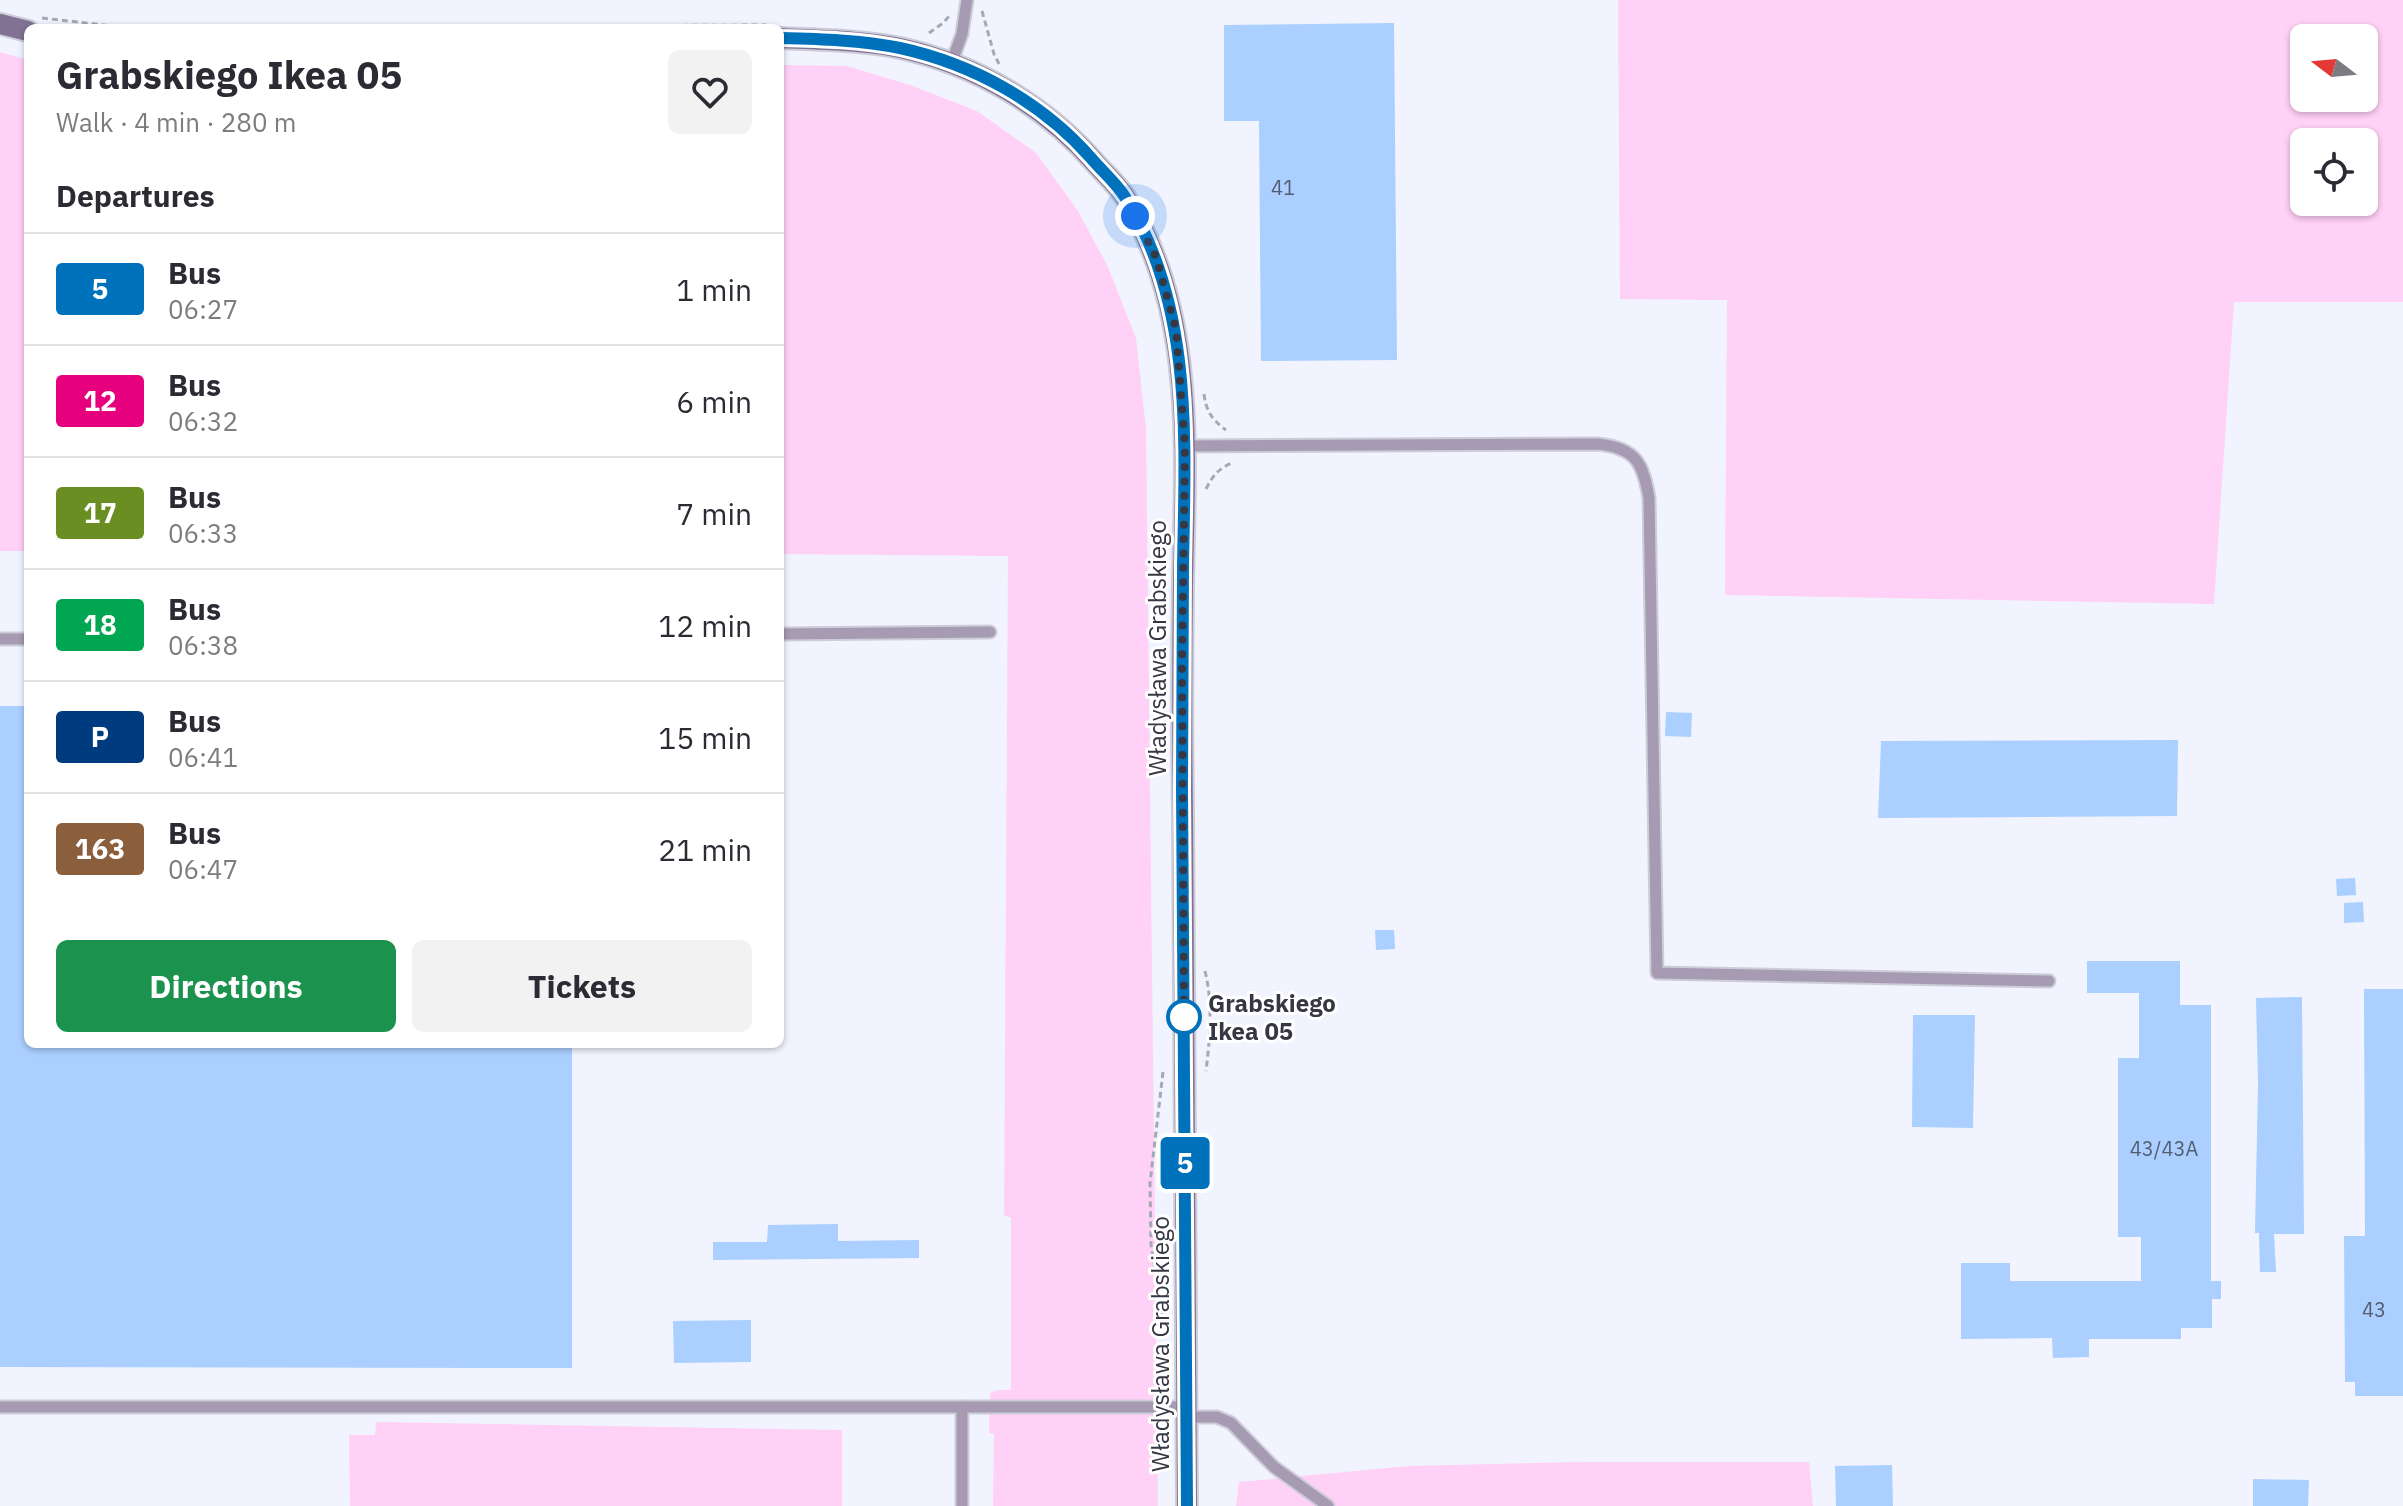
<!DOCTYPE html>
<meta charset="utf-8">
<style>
:root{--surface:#fff;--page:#f2f2f3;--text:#2b2b33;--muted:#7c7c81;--line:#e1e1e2;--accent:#1b934f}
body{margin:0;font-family:"IBM Plex Sans",sans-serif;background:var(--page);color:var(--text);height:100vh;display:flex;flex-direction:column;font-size:30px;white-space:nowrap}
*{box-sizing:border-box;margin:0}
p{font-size:26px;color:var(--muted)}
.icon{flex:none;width:44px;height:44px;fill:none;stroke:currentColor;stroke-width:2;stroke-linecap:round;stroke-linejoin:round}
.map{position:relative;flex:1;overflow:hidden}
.side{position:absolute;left:24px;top:24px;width:760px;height:1024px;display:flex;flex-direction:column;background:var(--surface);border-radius:12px;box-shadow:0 2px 6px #0004}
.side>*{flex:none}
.badge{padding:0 16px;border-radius:6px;font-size:28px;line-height:52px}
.needle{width:52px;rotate:286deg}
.buttons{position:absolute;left:2290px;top:24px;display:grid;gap:16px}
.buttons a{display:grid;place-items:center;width:88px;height:88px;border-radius:12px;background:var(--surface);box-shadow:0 2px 6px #0004;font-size:40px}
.you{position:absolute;width:40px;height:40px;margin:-20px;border:6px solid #fff;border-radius:50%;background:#1a73e8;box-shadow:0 0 0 12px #1a73e833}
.map>.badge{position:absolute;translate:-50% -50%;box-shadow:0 0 0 4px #fff}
h2{padding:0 32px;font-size:30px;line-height:72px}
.round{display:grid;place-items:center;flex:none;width:84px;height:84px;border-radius:12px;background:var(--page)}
.summary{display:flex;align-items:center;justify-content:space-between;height:136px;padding:0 32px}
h1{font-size:38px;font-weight:800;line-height:60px}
.cta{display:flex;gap:16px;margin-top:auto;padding:16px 32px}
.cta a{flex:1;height:92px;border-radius:12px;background:var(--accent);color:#fff;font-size:32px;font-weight:800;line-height:92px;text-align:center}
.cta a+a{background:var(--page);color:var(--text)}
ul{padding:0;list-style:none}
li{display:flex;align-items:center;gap:24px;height:112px;padding:0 32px;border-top:2px solid var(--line)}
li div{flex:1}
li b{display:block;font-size:30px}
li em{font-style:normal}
li .badge{min-width:88px;font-weight:700;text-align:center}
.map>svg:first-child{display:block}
.green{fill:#ffd1f6;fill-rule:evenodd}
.building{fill:#abcffe}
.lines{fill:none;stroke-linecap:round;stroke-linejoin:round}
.lane-casing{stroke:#cccdd8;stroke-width:15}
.secondary-casing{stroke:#cccdd8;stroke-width:24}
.path{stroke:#a6a8b3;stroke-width:3;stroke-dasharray:6 4;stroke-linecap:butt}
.lane{stroke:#a69bb2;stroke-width:11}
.secondary{stroke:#817192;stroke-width:20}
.line-casing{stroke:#fff;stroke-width:18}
.line{stroke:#0072bc;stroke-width:12}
.walk{stroke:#363742;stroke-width:8;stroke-dasharray:0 14.4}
.stop-dot{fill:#fff;stroke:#0072bc;stroke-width:4}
.labels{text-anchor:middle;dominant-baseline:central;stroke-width:6;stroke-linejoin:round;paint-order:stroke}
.number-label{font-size:20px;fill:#535d71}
.street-label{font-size:24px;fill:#363742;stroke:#fff}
.stop-label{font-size:24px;font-weight:bold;fill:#363742;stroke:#fff;text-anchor:start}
</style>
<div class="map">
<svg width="2403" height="1506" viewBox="0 0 2403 1506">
<rect width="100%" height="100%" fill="#f1f3fe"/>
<g class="green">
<path d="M 1618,0 L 2403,0 L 2403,302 L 2234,302 L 2214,604 L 1725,595 L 1727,300 L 1620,299 ZM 2304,38 L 2364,38 L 2364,98 L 2304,98 ZM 2304,142 L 2364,142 L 2364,202 L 2304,202 Z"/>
<path d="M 0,52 L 28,60 L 28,551 L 0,551 Z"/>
<path d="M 780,65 L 847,66 L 910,85 L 977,111 L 1036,153 L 1078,211 L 1108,267 L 1136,338 L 1146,429 L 1158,1506 L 993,1506 L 994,1434 L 989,1433 L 990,1393 L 997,1390 L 1011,1390 L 1011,1218 L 1004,1215 L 1008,556 L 780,554 Z"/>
<path d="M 376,1422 L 842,1430 L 842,1506 L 350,1506 L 349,1435 L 375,1435 Z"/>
<path d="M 1582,1462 L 1809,1462 L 1813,1506 L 1236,1506 L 1239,1482 L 1409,1466 Z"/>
</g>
<g class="building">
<path d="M 1394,23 L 1397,360 L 1261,361 L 1259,121 L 1224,121 L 1224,25 Z"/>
<path d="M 0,706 L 28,706 L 28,1044 L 572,1044 L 572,1368 L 0,1367 Z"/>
<path d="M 1666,712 L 1692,713 L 1691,737 L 1665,736 Z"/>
<path d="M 2178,740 L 2177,816 L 1878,818 L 1881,741 Z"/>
<path d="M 2355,878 L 2356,895 L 2337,896 L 2336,879 Z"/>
<path d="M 2363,902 L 2364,922 L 2344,923 L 2344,903 Z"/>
<path d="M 1375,930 L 1394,930 L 1395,949 L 1376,950 Z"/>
<path d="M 2087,961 L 2180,961 L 2180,1005 L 2211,1005 L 2211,1281 L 2221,1281 L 2221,1299 L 2212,1299 L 2212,1328 L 2181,1328 L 2181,1339 L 2089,1339 L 2089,1357 L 2053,1358 L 2052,1338 L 1961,1339 L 1961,1263 L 2010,1263 L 2010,1281 L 2141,1281 L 2141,1237 L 2118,1237 L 2118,1058 L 2139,1058 L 2139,993 L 2087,993 Z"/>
<path d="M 2364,989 L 2403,989 L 2403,1396 L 2355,1396 L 2355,1382 L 2345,1382 L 2344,1236 L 2365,1236 Z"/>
<path d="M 2302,997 L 2304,1234 L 2274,1234 L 2276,1272 L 2260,1272 L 2259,1233 L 2255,1233 L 2258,1084 L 2256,998 Z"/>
<path d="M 1913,1015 L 1975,1015 L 1973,1128 L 1912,1127 Z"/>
<path d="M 838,1224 L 838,1241 L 919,1240 L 919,1258 L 713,1260 L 713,1242 L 767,1242 L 768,1225 Z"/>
<path d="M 751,1320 L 751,1362 L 674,1363 L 673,1321 Z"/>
<path d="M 1892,1465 L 1893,1506 L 1836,1506 L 1835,1466 Z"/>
<path d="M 2253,1479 L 2309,1480 L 2308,1506 L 2253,1506 Z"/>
</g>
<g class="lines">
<g class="lane-casing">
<g id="lane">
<path d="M 951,64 L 962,34 L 967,0"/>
<path d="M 1185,446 L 1598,444 C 1636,448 1643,463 1649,498 L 1657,973 L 2049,981"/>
<path d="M 780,634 L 990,632"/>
<path d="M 0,639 L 28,639"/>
<path d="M 0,1407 L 1186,1407"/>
<path d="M 1186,1417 L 1217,1417 L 1231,1423 L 1274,1467 L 1328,1506"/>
<path d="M 962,1506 L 962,1407"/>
</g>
</g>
<g class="secondary-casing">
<g id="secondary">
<path d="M 0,24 L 28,31"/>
<path d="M 780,38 C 820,40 861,40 900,48 C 977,65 1046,106 1097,165 C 1106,175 1118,186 1125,197 C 1197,311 1185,455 1183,583 C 1182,661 1182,739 1183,816 C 1184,1046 1186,1276 1187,1506"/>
</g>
</g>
<g class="path">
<path d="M 982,11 L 994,54 L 999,64"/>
<path d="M 42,18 L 131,28 L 766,25"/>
<path d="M 929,33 L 943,23 L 950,15"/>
<path d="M 1204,394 C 1206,411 1212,420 1226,430"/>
<path d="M 1206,489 C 1213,475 1219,468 1234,462"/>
<path d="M 1205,971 C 1213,1003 1210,1038 1206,1071"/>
<path d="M 1163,1072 L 1150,1183 L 1151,1245 L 1165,1331"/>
</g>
<use href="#lane" class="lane"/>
<use href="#secondary" class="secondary"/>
</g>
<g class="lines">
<g class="line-casing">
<path id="line" d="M 780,38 C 820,39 861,40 900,48 C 973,64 1042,102 1091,158 C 1102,171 1116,183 1125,197 C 1194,306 1185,442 1183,566 C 1182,641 1182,716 1182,790 C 1184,1029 1185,1267 1187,1506"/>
</g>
<use href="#line" class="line"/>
<path class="walk" d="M 1135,216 L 1156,257 L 1176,329 L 1185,446 L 1182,661 L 1184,1017"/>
</g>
<circle class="stop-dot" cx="1184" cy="1017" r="16"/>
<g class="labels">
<g class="number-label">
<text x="1283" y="187">41</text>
<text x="2164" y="1148">43/43A</text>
<text x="2374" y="1309">43</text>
</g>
<g class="street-label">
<text transform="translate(1157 648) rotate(-90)">Władysława Grabskiego</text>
<text transform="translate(1160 1344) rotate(-90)">Władysława Grabskiego</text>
</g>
<g class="stop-label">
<text x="1208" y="1003">Grabskiego<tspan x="1208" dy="28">Ikea 05</tspan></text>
</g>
</g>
</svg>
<div class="buttons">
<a><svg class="needle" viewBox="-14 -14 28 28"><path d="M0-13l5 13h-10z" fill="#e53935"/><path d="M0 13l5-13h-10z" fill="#7c7c81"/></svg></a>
<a><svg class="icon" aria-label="locate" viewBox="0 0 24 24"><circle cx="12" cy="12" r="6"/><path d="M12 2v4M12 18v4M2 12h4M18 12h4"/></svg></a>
</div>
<div class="you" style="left:1135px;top:216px"></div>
<b class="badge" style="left:1185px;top:1163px;background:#0072bc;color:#fff">5</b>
<section class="side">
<div class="summary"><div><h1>Grabskiego Ikea 05</h1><p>Walk · 4 min · 280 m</p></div><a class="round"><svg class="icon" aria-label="heart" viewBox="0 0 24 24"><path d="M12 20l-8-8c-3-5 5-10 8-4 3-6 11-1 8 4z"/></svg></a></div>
<h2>Departures</h2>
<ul>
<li><span class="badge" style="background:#0072bc;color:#fff">5</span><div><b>Bus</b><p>06:27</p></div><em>1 min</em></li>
<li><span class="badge" style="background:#e6007e;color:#fff">12</span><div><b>Bus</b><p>06:32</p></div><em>6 min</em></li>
<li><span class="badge" style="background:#6b8e23;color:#fff">17</span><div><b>Bus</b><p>06:33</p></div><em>7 min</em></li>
<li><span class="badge" style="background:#00a651;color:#fff">18</span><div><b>Bus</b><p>06:38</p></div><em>12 min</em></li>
<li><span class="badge" style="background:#003b80;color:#fff">P</span><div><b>Bus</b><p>06:41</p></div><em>15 min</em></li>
<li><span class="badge" style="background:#8b5e3c;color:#fff">163</span><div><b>Bus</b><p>06:47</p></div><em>21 min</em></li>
</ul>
<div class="cta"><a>Directions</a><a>Tickets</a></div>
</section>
</div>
